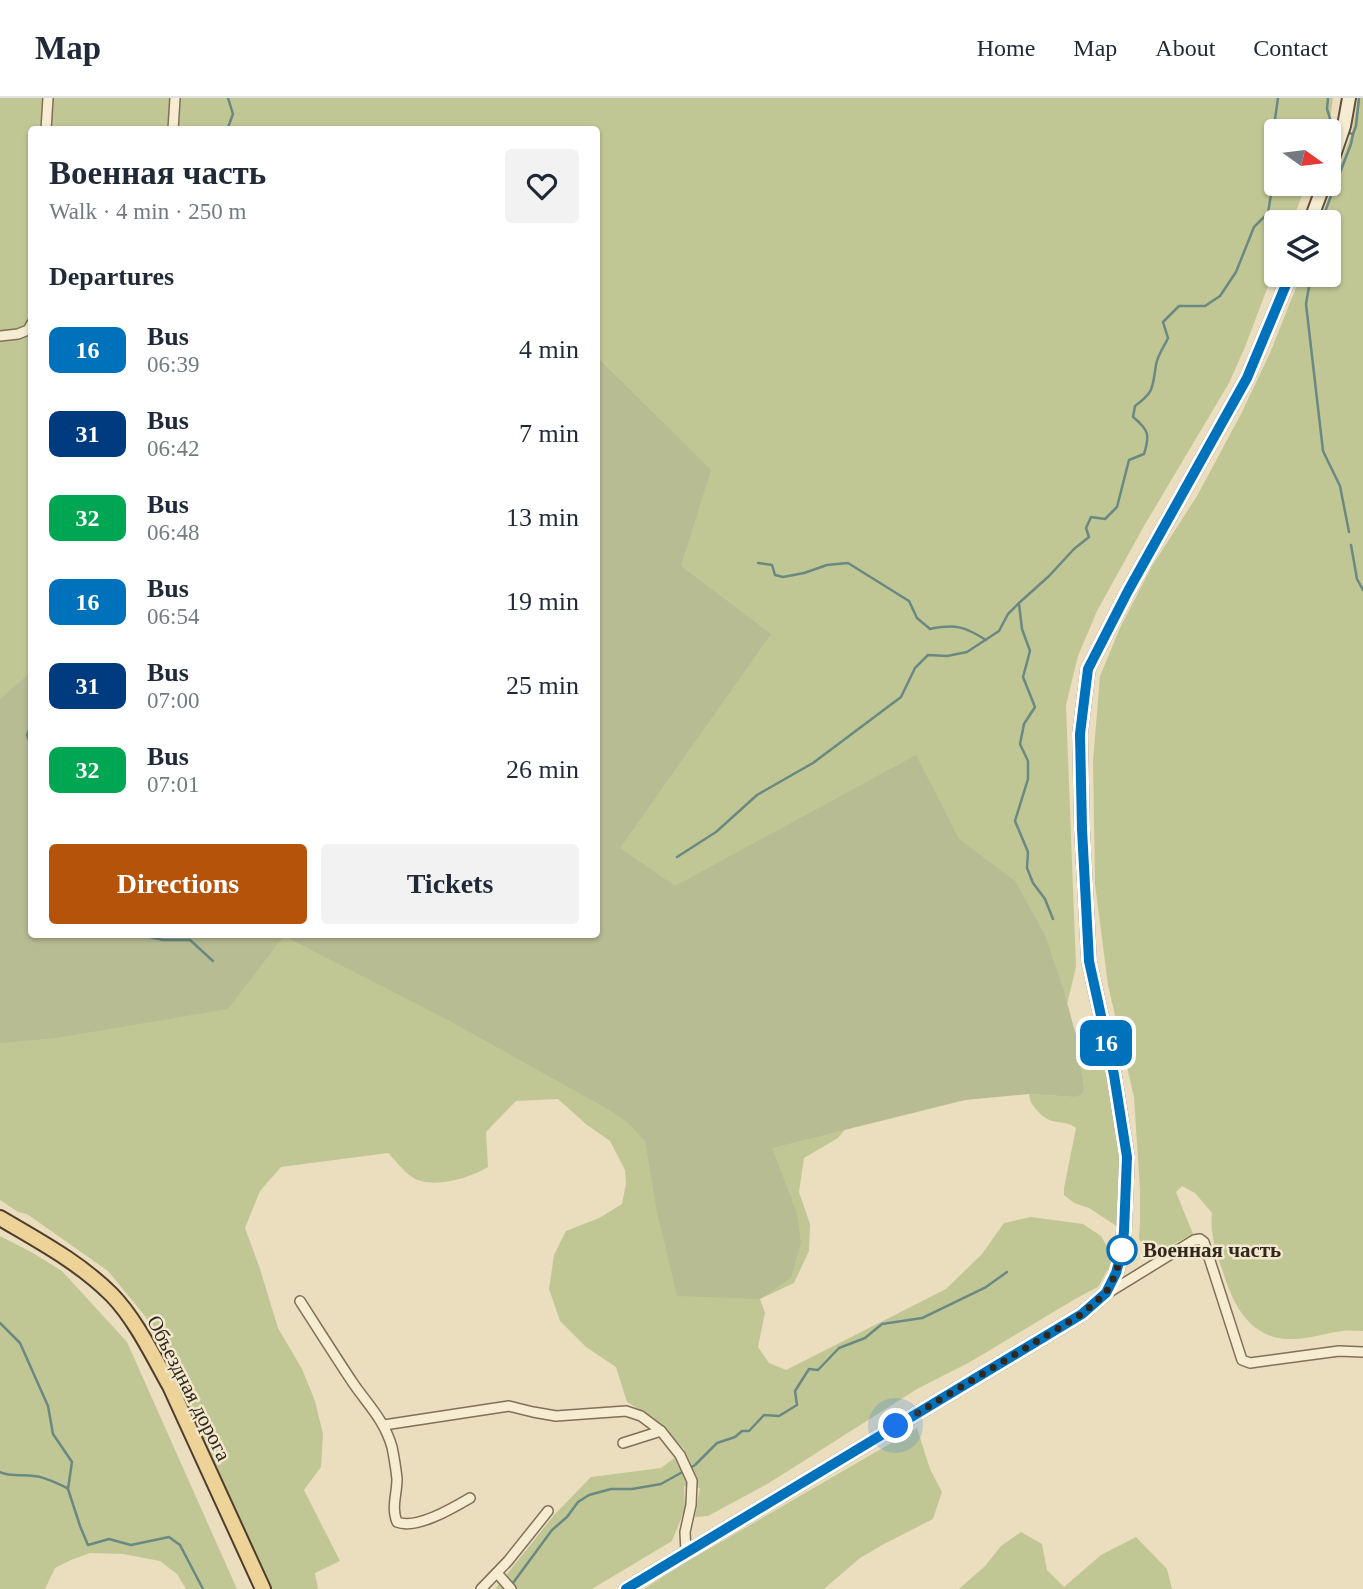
<!DOCTYPE html>
<meta charset="utf-8">
<style>
:root{--surface:#fff;--page:#f2f2f3;--text:#1f2937;--muted:#747a83;--line:#e0e1e3;--accent:#b45309}
body{margin:0;font-family:Georgia,serif;background:var(--page);color:var(--text);height:100vh;display:flex;flex-direction:column;font-size:26px;white-space:nowrap}
*{box-sizing:border-box;margin:0}
p{font-size:23px;color:var(--muted)}
.icon{flex:none;width:38px;height:38px;fill:none;stroke:currentColor;stroke-width:2;stroke-linecap:round;stroke-linejoin:round}
.map{position:relative;flex:1;overflow:hidden}
.sheet{position:absolute;left:28px;top:28px;width:572px;height:812px;display:flex;flex-direction:column;background:var(--surface);border-radius:7px;box-shadow:0 2px 5px #0004}
.sheet>*{flex:none}
.badge{padding:0 14px;border-radius:10px;font-size:24px;line-height:46px}
.needle{width:46px;rotate:104deg}
.tools{position:absolute;left:1264px;top:21px;display:grid;gap:14px}
.tools a{display:grid;place-items:center;width:77px;height:77px;border-radius:7px;background:var(--surface);box-shadow:0 2px 5px #0004;font-size:35px}
.you{position:absolute;width:35px;height:35px;margin:-18px;border:5px solid #fff;border-radius:50%;background:#1a73e8;box-shadow:0 0 0 10px #1a73e833}
.map>.badge{position:absolute;translate:-50% -50%;box-shadow:0 0 0 4px #fff}
h2{padding:0 21px;font-size:26px;line-height:63px}
.round{display:grid;place-items:center;flex:none;width:74px;height:74px;border-radius:7px;background:var(--page)}
.head{display:flex;align-items:center;justify-content:space-between;height:119px;padding:0 21px}
h1{font-size:33px;font-weight:700;line-height:52px}
.primary-button{display:flex;gap:14px;margin-top:auto;padding:14px 21px}
.primary-button a{flex:1;height:80px;border-radius:7px;background:var(--accent);color:#fff;font-size:28px;font-weight:700;line-height:80px;text-align:center}
.primary-button a+a{background:var(--page);color:var(--text)}
ul{padding:0;list-style:none}
li{display:flex;align-items:center;gap:21px;height:84px;padding:0 21px}
li div{flex:1}
li b{display:block;font-size:26px}
li em{font-style:normal}
li .badge{min-width:77px;font-weight:700;text-align:center}
header{display:flex;align-items:center;gap:42px;box-sizing:border-box;height:98px;padding:0 35px;background:var(--surface);border-bottom:2px solid var(--line)}
header strong{font-size:33px}
nav{display:flex;gap:38px;margin-inline-start:auto;font-size:24px}
.map>svg:first-child{display:block}
.green{fill:#c1c794;fill-rule:evenodd}
.cemetery{fill:#b7bc93}
.lines{fill:none;stroke-linecap:round;stroke-linejoin:round}
.stream{stroke:#6a8982;stroke-width:2.5}
.street-casing{stroke:#826f59;stroke-width:12}
.secondary-casing{stroke:#63503c;stroke-width:16}
.primary-casing{stroke:#4f3e2d;stroke-width:18}
.street{stroke:#f6ecd1;stroke-width:9}
.secondary{stroke:#f6ecd1;stroke-width:12}
.primary{stroke:#edd398;stroke-width:14}
.line-casing{stroke:#fff;stroke-width:16}
.line{stroke:#0072bc;stroke-width:10}
.walk{stroke:#32271c;stroke-width:7;stroke-dasharray:0 12.6}
.stop-dot{fill:#fff;stroke:#0072bc;stroke-width:3.5}
.labels{text-anchor:middle;dominant-baseline:central;stroke-width:5;stroke-linejoin:round;paint-order:stroke}
.stop-label{font-size:21px;font-weight:bold;fill:#32271c;stroke:#f2e8ce;text-anchor:start}
.street-label{font-size:21px;fill:#32271c;stroke:#f2e8ce}
</style>
<header>
<strong>Map</strong>
<nav><a>Home</a><a>Map</a><a>About</a><a>Contact</a></nav>
</header>
<div class="map">
<svg width="1363" height="1491" viewBox="0 0 1363 1491">
<rect width="100%" height="100%" fill="#eadebf"/>
<g class="green">
<path d="M 0,0 L 1333,0 L 1330,23 L 1326,33 L 1276,33 L 1276,86 L 1306,86 L 1292,124 L 1276,124 L 1276,167 L 1245,249 L 1229,285 L 1144,428 L 1097,513 L 1078,558 L 1066,607 L 1076,869 L 1064,919 L 860,1013 L 838,1040 L 804,1060 L 799,1094 L 810,1126 L 809,1153 L 794,1185 L 760,1201 L 765,1215 L 758,1249 L 769,1265 L 786,1272 L 946,1191 L 982,1156 L 1004,1125 L 1031,1119 L 1083,1126 L 1101,1138 L 1109,1152 L 1111,1166 L 1098,1189 L 1075,1201 L 970,1264 L 917,1291 L 769,1385 L 708,1418 L 695,1419 L 700,1390 L 684,1388 L 685,1411 L 672,1443 L 592,1491 L 495,1491 L 555,1416 L 591,1379 L 661,1370 L 685,1352 L 656,1322 L 627,1304 L 616,1269 L 586,1249 L 560,1223 L 549,1191 L 554,1157 L 566,1133 L 599,1120 L 622,1106 L 626,1086 L 625,1072 L 610,1043 L 587,1027 L 558,1001 L 516,1003 L 486,1034 L 488,1069 C 470,1080 432,1092 412,1079 C 403,1073 395,1062 388,1055 L 281,1069 L 260,1093 L 245,1130 L 260,1171 L 278,1230 L 302,1271 L 315,1303 L 323,1336 L 321,1369 L 304,1392 L 340,1463 L 315,1475 L 318,1491 L 270,1491 L 145,1218 L 108,1173 L 27,1116 L 18,1114 L 0,1102 ZM 32,32 L 597,32 L 597,836 L 32,836 Z"/>
<path d="M 1358,0 L 1363,0 L 1363,1233 C 1356,1233 1349,1232 1342,1233 C 1326,1235 1309,1241 1294,1241 C 1256,1243 1237,1215 1226,1183 C 1219,1161 1209,1139 1212,1115 L 1195,1095 L 1182,1088 L 1176,1094 L 1193,1136 L 1147,1160 L 1139,1140 L 1140,1124 L 1140,1091 L 1134,999 L 1108,887 L 1095,786 L 1093,663 L 1100,578 L 1120,530 L 1152,468 L 1197,398 L 1241,316 L 1270,255 L 1301,177 L 1328,177 L 1328,124 L 1320,124 L 1352,34 Z"/>
<path d="M 1087,943 L 1096,945 L 1102,958 L 1114,1005 L 1119,1038 L 1121,1064 L 1118,1129 L 1089,1110 L 1074,1105 L 1064,1097 L 1064,1090 L 1076,1030 C 1062,1019 1052,1031 1036,1011 C 1031,1005 1030,1004 1029,996 L 1075,999 L 1084,990 L 1079,948 Z"/>
<path d="M 0,1138 L 33,1155 L 62,1173 L 127,1244 L 237,1491 L 186,1491 L 177,1476 L 160,1463 L 123,1456 L 90,1455 L 71,1462 L 55,1470 L 45,1491 L 0,1491 Z"/>
<path d="M 917,1330 L 930,1371 L 942,1394 L 933,1421 L 884,1446 L 860,1460 L 824,1491 L 644,1491 L 683,1466 Z"/>
<path d="M 1021,1434 L 1042,1446 L 1047,1472 L 1064,1489 L 1101,1457 L 1136,1439 L 1167,1471 L 1172,1491 L 959,1491 L 985,1468 L 1001,1448 Z"/>
</g>
<path class="cemetery" d="M 597,259 L 711,372 L 681,468 L 771,536 L 620,750 L 675,788 L 916,657 L 959,741 L 1015,783 L 1045,837 L 1063,890 L 1079,948 L 1084,990 L 1082,996 L 1075,999 L 1029,996 L 965,1002 L 772,1050 L 797,1115 L 801,1145 L 791,1180 L 760,1201 L 677,1198 L 657,1114 L 645,1043 L 627,1024 L 611,1013 L 448,922 L 284,838 L 228,911 L 56,940 L 0,945 L 0,601 L 31,574 L 32,836 L 597,836 Z"/>
<g class="lines">
<g class="stream">
<path d="M 1328,0 L 1327,11 L 1333,30 L 1339,32"/>
<path d="M 227,32 L 233,16 L 228,0"/>
<path d="M 1353,36 L 1356,28 L 1359,0"/>
<path d="M 1321,124 L 1351,46 L 1353,36 L 1345,34"/>
<path d="M 1311,177 L 1306,206 L 1323,353 L 1340,388 L 1349,434"/>
<path d="M 1351,447 L 1357,481 L 1363,492"/>
<path d="M 758,465 L 772,467 L 775,477 L 783,479 L 804,475 L 827,467 L 848,465 L 909,503 L 917,520 L 930,531 C 955,526 964,528 986,542"/>
<path d="M 1019,506 L 1022,531 L 1030,553 L 1023,579 L 1035,609 L 1024,626 L 1020,646 L 1028,663 L 1028,681 L 1015,723 L 1028,754 L 1027,770 L 1033,785 L 1045,801 L 1053,821"/>
<path d="M 32,625 L 27,637 L 32,650"/>
<path d="M 677,759 L 716,734 L 757,697 L 813,665 L 901,599 L 915,570 L 928,557 L 947,558 L 967,554 L 999,533 L 1008,516 L 1019,505 L 1049,478 L 1074,451 L 1089,439 L 1086,430 L 1091,419 L 1105,421 L 1117,409 L 1129,362 L 1144,356 C 1150,337 1149,332 1133,319 L 1135,308 C 1155,293 1152,290 1156,267 C 1157,258 1164,249 1168,240 L 1163,224 L 1179,208 L 1205,208 L 1220,198 L 1236,174 L 1254,129 L 1268,115 L 1272,90 L 1268,70 L 1278,0"/>
<path d="M 137,836 L 163,842 L 190,842 L 213,863"/>
<path d="M 0,1225 L 20,1245 L 48,1308 L 53,1336 L 72,1364 L 68,1391 L 80,1428 L 88,1447 L 109,1441 L 131,1447 L 169,1439 L 180,1447 L 203,1491"/>
<path d="M 0,1374 C 10,1379 23,1376 34,1378 C 46,1379 56,1385 67,1390"/>
<path d="M 513,1485 L 552,1432 L 567,1419 L 578,1404 L 589,1397 L 611,1391 L 632,1391 L 661,1386 L 695,1367 L 717,1345 L 735,1339 L 742,1333 L 749,1333 L 764,1317 L 779,1318 L 797,1307 L 795,1293 L 809,1271 L 818,1272 L 839,1250 L 865,1240 L 882,1226 L 922,1220 L 986,1189 L 1007,1174"/>
</g>
<g class="street-casing">
<g id="street">
<path d="M 46,32 L 48,0"/>
<path d="M 173,32 L 175,0"/>
<path d="M 0,238 L 18,236 L 28,232 L 32,225"/>
<path d="M 1108,1195 L 1194,1142 L 1200,1141 L 1204,1144 L 1242,1262 L 1250,1265 L 1339,1253 L 1363,1254"/>
<path d="M 300,1203 C 318,1231 335,1258 353,1285 C 369,1308 384,1322 392,1349 C 394,1359 396,1371 397,1381 C 397,1396 391,1410 397,1424 C 416,1432 453,1410 470,1400"/>
<path d="M 384,1327 L 509,1308 L 533,1314 L 556,1318 L 626,1313 L 641,1318 L 661,1333 L 680,1357 L 692,1383 L 691,1407 L 685,1434 L 686,1454"/>
<path d="M 623,1345 L 661,1333"/>
<path d="M 497,1475 L 511,1491"/>
<path d="M 481,1491 L 508,1463 L 548,1413"/>
</g>
</g>
<g class="secondary-casing">
<g id="secondary">
<path d="M 1328,75 L 1344,28 L 1349,0"/>
<path d="M 1310,124 L 1324,86"/>
<path d="M 626,1491 L 1082,1216 L 1106,1195 L 1116,1175 L 1122,1153 L 1124,1133 L 1127,1059 L 1114,977 L 1089,863 L 1082,731 L 1080,636 L 1088,571 L 1128,493 L 1247,280 L 1290,177"/>
</g>
</g>
<g class="primary-casing">
<path id="primary" d="M 0,1120 C 39,1143 79,1164 112,1197 C 136,1222 153,1258 170,1288 L 263,1491"/>
</g>
<use href="#street" class="street"/>
<use href="#secondary" class="secondary"/>
<use href="#primary" class="primary"/>
</g>
<g class="lines">
<g class="line-casing">
<path id="line" d="M 626,1491 L 1082,1216 L 1106,1195 L 1116,1175 L 1122,1153 L 1124,1133 L 1127,1059 L 1114,977 L 1089,863 L 1082,731 L 1080,636 L 1088,571 L 1128,493 L 1247,280 L 1290,177"/>
</g>
<use href="#line" class="line"/>
<path class="walk" d="M 896,1328 L 1082,1216 L 1106,1195 L 1116,1175 L 1122,1152"/>
</g>
<circle class="stop-dot" cx="1122" cy="1152" r="14"/>
<g class="labels">
<g class="stop-label">
<text x="1143" y="1152">Военная часть</text>
</g>
<g class="street-label">
<text transform="translate(189 1290) rotate(63)">Объездная дорога</text>
</g>
</g>
</svg>
<div class="tools">
<a><svg class="needle" viewBox="-14 -14 28 28"><path d="M0-13l5 13h-10z" fill="#e53935"/><path d="M0 13l5-13h-10z" fill="#747a83"/></svg></a>
<a><svg class="icon" aria-label="layers" viewBox="0 0 24 24"><path d="M12 4l9 5-9 5-9-5zM3 14l9 5 9-5"/></svg></a>
</div>
<div class="you" style="left:896px;top:1328px"></div>
<b class="badge" style="left:1106px;top:945px;background:#0072bc;color:#fff">16</b>
<section class="sheet">
<div class="head"><div><h1>Военная часть</h1><p>Walk · 4 min · 250 m</p></div><a class="round"><svg class="icon" aria-label="heart" viewBox="0 0 24 24"><path d="M12 20l-8-8c-3-5 5-10 8-4 3-6 11-1 8 4z"/></svg></a></div>
<h2>Departures</h2>
<ul>
<li><span class="badge" style="background:#0072bc;color:#fff">16</span><div><b>Bus</b><p>06:39</p></div><em>4 min</em></li>
<li><span class="badge" style="background:#003b80;color:#fff">31</span><div><b>Bus</b><p>06:42</p></div><em>7 min</em></li>
<li><span class="badge" style="background:#00a651;color:#fff">32</span><div><b>Bus</b><p>06:48</p></div><em>13 min</em></li>
<li><span class="badge" style="background:#0072bc;color:#fff">16</span><div><b>Bus</b><p>06:54</p></div><em>19 min</em></li>
<li><span class="badge" style="background:#003b80;color:#fff">31</span><div><b>Bus</b><p>07:00</p></div><em>25 min</em></li>
<li><span class="badge" style="background:#00a651;color:#fff">32</span><div><b>Bus</b><p>07:01</p></div><em>26 min</em></li>
</ul>
<div class="primary-button"><a>Directions</a><a>Tickets</a></div>
</section>
</div>
